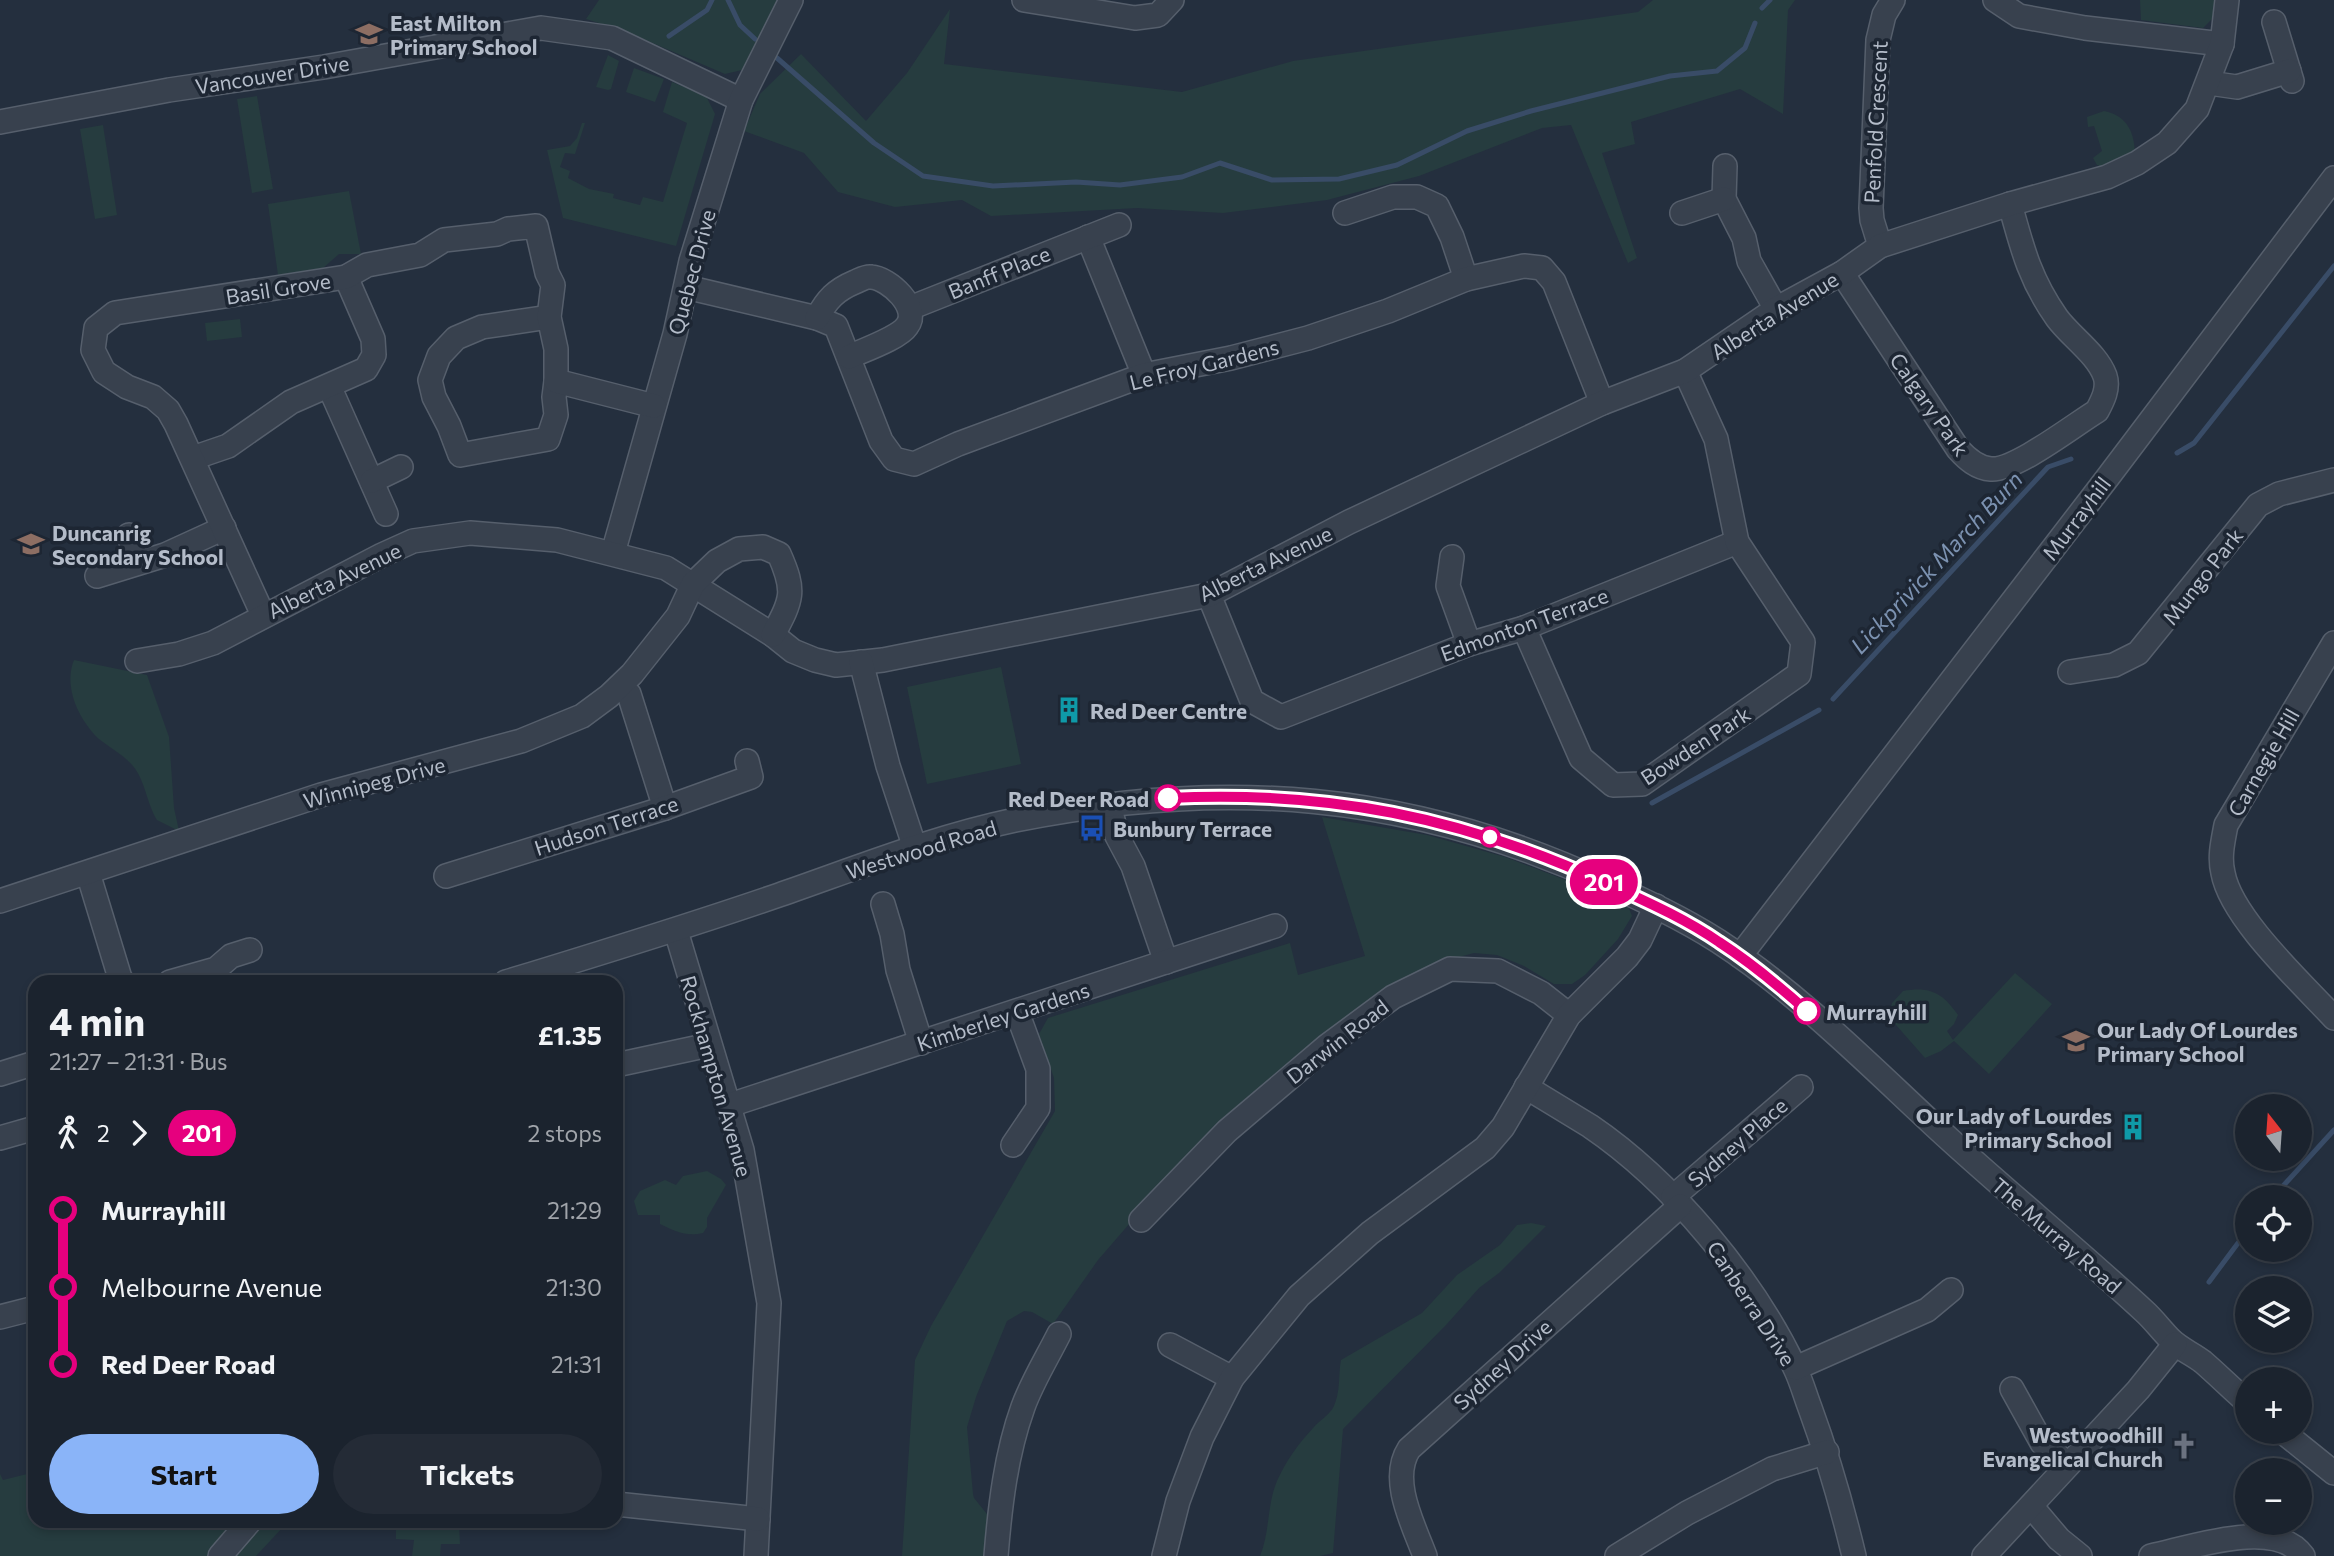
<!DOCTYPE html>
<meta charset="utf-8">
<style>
:root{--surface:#1b232e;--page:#242b36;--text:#f1f3f6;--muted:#a0a4aa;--line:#39404a;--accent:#8ab4f8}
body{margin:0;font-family:Commissioner,sans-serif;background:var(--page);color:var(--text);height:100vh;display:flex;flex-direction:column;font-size:26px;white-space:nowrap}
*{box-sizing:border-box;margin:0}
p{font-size:23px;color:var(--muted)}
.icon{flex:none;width:38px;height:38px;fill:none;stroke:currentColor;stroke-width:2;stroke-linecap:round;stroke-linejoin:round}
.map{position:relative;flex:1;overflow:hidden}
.panel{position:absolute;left:28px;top:975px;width:595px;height:553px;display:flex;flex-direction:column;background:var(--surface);border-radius:21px;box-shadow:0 4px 10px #0003,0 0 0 2px var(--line)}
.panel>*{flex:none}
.badge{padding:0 14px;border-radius:23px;font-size:24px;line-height:46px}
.needle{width:46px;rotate:343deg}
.fabs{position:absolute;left:2235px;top:1094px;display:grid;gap:14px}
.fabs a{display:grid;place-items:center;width:77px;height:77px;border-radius:50%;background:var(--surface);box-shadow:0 4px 10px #0003,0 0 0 2px var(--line);font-size:35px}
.map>.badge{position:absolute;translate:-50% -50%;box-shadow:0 0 0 4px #fff}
.legs{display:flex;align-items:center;gap:10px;height:77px;padding:0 21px;font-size:23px}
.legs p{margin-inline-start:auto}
.overview{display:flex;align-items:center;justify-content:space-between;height:119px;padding:0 21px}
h1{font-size:38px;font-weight:700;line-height:52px}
.primary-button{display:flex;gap:14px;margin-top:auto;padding:14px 21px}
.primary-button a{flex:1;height:80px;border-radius:42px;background:var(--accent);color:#111;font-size:28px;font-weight:700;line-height:80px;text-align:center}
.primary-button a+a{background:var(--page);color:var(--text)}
ul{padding:0 21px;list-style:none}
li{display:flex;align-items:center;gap:24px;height:77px;font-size:26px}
li i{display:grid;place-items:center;width:10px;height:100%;margin:0 9px;background:currentColor}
li i::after{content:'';width:18px;height:18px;margin:-9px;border:5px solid;border-radius:50%;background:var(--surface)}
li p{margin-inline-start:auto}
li:first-child i{background:linear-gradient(#0000 50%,currentColor 0)}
li:last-child i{background:linear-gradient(currentColor 50%,#0000 0)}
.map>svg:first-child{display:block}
.green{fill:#263c3f}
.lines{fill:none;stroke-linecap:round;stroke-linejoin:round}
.stream{stroke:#394c67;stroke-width:5}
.minor-casing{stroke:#565f6c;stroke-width:26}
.minor{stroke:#38414e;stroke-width:23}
.line-1-casing{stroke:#fff;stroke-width:16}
.line-1{stroke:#e6007e;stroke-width:10}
.stop-1-dot{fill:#fff;stroke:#e6007e;stroke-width:3.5}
.labels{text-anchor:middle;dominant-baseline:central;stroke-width:7;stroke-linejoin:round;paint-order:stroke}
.poi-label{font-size:21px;font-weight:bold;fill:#b4bcc9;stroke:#1d2633;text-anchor:start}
.street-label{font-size:21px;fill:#b4bcc9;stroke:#1d2633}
.stop-label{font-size:21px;font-weight:bold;fill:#b4bcc9;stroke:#1d2633;text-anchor:end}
.water-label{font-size:23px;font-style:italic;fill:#7c92b1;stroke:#1d2633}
</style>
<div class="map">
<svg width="2334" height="1556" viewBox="0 0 2334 1556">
<rect width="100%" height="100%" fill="#242f3e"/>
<g class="green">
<path d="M 599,0 L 776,0 L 781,4 L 742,70 L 725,74 L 627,32 L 586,19 Z"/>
<path d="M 1653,0 L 1795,0 L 1788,10 L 1783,114 L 1740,89 L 1631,122 L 1635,144 L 1602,153 L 1637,258 L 1628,263 L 1571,125 L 1542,128 L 1419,176 L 1327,200 L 1223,213 L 1137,208 L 991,216 L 962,200 L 895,207 L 838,192 L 804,153 L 744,131 L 760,94 L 801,54 L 866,121 L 907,73 L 950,9 L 944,64 L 1182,92 L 1293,61 L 1638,12 Z"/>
<path d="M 2140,0 L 2217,0 L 2217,14 L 2203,28 L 2141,20 Z"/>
<path d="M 608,55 L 619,61 L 611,89 L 608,90 L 596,87 Z"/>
<path d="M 634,68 L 664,79 L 655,102 L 626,92 Z"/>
<path d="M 672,82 L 706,96 L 715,114 L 676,246 L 563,218 L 547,150 L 570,146 L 577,138 L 582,123 L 585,123 L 575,154 L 565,153 L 560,167 L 570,171 L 568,178 L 589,189 L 614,194 L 613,198 L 640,205 L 643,197 L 663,202 L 687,123 L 663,112 Z"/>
<path d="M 257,96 L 273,189 L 252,193 L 237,99 Z"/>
<path d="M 2104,111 C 2127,116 2134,131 2135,153 L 2108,169 L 2097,165 L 2093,158 L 2102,151 L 2094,126 L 2088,127 L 2087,117 Z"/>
<path d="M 103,125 L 117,215 L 95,219 L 80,129 Z"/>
<path d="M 349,191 L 361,254 L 339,254 L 323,268 L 278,275 L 268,204 Z"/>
<path d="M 240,319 L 242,337 L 207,341 L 205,323 Z"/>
<path d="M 74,660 L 147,675 L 169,737 L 174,808 L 179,831 L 157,820 C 147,804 145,780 133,766 C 124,755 110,748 99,739 C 79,720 63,687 74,660 Z"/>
<path d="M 1001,667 L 1021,764 L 927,784 L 907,687 Z"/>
<path d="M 1322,817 L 1427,835 L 1505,857 L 1627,903 L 1632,916 L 1618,939 L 1585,975 L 1572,984 L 1554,984 L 1524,966 L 1497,955 L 1474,953 L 1440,962 L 1327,1046 L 1246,1098 L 1226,1125 L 1143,1208 L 1098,1260 L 1053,1324 L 1032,1312 L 1024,1311 L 1007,1321 L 976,1397 L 967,1427 L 973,1494 L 974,1498 L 991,1519 L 985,1556 L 902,1556 L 915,1360 L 931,1326 L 1055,1111 L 1054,1078 L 1039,1034 L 1048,1018 L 1290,943 L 1298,975 L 1365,956 Z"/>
<path d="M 2015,973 L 2052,1004 L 1989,1074 L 1954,1041 L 1941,1051 L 1925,1058 L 1896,1025 L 1889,1020 L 1892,1003 L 1903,991 C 1930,986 1943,993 1958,1015 L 1954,1024 L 1947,1031 L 1953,1040 Z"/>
<path d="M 707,1171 L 721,1179 L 726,1185 L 707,1218 L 707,1227 L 703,1233 C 686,1237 675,1231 660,1224 L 660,1215 L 638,1215 L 634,1201 L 640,1191 L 665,1180 L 676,1185 L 683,1176 Z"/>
<path d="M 1531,1223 L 1546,1226 L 1499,1273 L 1479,1288 L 1446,1325 L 1343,1429 L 1333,1553 L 1320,1556 L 1260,1556 C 1270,1532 1267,1504 1277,1481 C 1286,1461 1298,1444 1314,1427 C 1319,1421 1329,1415 1333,1408 C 1341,1392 1338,1376 1341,1360 L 1422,1313 L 1457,1275 L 1500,1245 L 1517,1225 Z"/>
<path d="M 35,1472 L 35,1521 L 241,1521 L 212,1556 L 0,1556 L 0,1474 L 3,1480 Z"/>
<path d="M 394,1521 L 508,1521 L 508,1525 L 459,1522 L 460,1544 L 441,1544 L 440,1556 L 412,1556 L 414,1540 L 396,1539 L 396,1523 Z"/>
<path d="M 252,1525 L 285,1525 L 256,1556 L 228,1556 Z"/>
</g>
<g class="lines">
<g class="stream">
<path d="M 728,0 L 740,25 L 755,39"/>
<path d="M 1762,8 L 1770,0"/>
<path d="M 669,36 L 707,10 L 712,0"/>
<path d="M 777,58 L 874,143 L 923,176 L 993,186 L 1076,182 L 1120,185 L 1182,177 L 1220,163 L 1272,180 L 1339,179 L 1397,165 L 1467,131 L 1531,111 L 1670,76 L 1717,71 L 1745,48 L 1755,23"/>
<path d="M 2177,453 L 2194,443 L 2334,266"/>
<path d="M 1833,699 L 2048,467 L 2071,459"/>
<path d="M 1652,803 L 1819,710"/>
<path d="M 2273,1197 L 2334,1130"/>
<path d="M 2209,1282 L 2247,1231"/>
</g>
<g class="minor-casing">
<g id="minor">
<path d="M 1024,0 L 1135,18 L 1158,15 L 1172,0"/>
<path d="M 1995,0 L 2019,16 L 2085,28 L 2222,44"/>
<path d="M 2274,22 L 2292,81"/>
<path d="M 2209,83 L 2237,87 L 2289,71"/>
<path d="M 0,122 L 169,90 L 324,67 L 541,28 L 612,38 L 741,100"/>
<path d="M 1725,166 L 1724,199 L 1744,238 L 1749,261 L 1776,309"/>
<path d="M 1345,213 L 1393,197 L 1417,197 L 1437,206 L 1452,237 L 1466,279"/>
<path d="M 1682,213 L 1724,199"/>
<path d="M 1088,237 L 1144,375"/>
<path d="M 1880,246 L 1872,220 L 1871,208 L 1878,40 L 1884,15 L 1893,0"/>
<path d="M 1842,273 L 1958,449 C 1967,459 1977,468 1991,469 C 2015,471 2074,425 2097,411 C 2103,400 2109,388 2105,376 C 2097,354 2071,337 2057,318 C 2030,280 2022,248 2010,204"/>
<path d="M 686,287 L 817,318 L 836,326 L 881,441 L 894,459 L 914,464 L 958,444 L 1144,375 L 1231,358 L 1308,338 L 1388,311 L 1466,279 L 1524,266 L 1542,268 L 1554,282 L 1602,403"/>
<path d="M 910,308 L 1119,225"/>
<path d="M 549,317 L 482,327 L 456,338 L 439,356 L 430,380 L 434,397 L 449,426 L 460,455 L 548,439 L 556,415 L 554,397 L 556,381"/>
<path d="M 817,318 C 827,299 836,290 855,282 C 860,280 866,276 871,277 C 889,278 921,308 907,326 C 899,338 864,350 849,357"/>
<path d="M 329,386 L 386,514"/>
<path d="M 193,458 L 228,446 L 291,402 L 366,369 L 374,355 L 373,339 L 346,277"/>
<path d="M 372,481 L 401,467"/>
<path d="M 129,535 L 137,563"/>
<path d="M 613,553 L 675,334 L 691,261 L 741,100 L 791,0"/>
<path d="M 1452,557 L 1448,586 L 1469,644"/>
<path d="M 97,576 L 165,555 L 224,528"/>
<path d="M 1209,595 L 1252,701 L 1281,717 L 1469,644 L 1524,628 L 1737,542"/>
<path d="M 263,615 L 176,424 L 168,410 L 153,397 L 127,387 L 104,372 L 93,350 L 96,328 L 115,313 L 346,277 L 367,265 L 420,255 L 444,240 L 497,234 L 508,229 L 536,226 L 547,273 L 553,285 L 549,317 L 556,349 L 556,381 L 654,406"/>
<path d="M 1524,628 L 1581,758 L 1613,785 L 1642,784 L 1799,674 L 1803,642 L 1737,542 L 1716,439 L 1685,371"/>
<path d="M 2334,643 L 2226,825 C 2223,841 2219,857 2223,873 C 2231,918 2302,983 2334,1018"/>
<path d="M 137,661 L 179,654 L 213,643 L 382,555 L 413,541 L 470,533 L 557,540 L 666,568 L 773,635 L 793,651 L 815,660 L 836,665 L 883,660 L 1209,595 L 1349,522 L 1602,403 L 1685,371 L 1776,309 L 1842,273 L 1880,246 L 2010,204 L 2107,177 L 2137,163 L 2167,143 L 2197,109 L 2222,44 L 2227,0"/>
<path d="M 861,662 L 888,766 L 915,848"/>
<path d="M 2070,672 L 2114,665 L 2138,653 L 2258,505 L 2279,494 L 2334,480"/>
<path d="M 618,688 L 629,694 L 665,808"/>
<path d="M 1109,804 L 1117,836 L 1133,866 L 1166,962"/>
<path d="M 88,873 L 120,978 L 123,982"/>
<path d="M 446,876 L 665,808 L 751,777 L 747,761"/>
<path d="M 0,901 L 321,795 L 521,741 L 582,716 L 609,696 L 632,674 L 678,616 L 693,584 L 717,561 L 739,549 L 763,547 L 779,554 C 796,592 792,599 773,635"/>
<path d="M 883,904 L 892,934 L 898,970 L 921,1043"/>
<path d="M 676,931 L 742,1150 L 769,1303 L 756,1556"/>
<path d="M 1740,956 L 2108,477 L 2334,178"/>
<path d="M 170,982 L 216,969 L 231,956 L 250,950"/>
<path d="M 506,982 C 598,954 689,926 779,895 C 857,868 934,837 1015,820 C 1224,778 1409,792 1604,882 C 1643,900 1682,918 1718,941 C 1798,993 1867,1063 1936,1127 C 2004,1190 2076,1248 2144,1311 C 2154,1320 2161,1330 2171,1340 C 2180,1349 2193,1354 2203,1362 C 2218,1375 2232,1389 2247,1402"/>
<path d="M 616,1065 L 709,1045"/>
<path d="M 0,1074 L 35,1063"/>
<path d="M 1526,1087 C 1547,1100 1569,1113 1590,1126 C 1671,1181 1753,1279 1795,1368 C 1801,1380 1805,1395 1810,1408 C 1828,1457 1842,1506 1854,1556"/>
<path d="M 730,1105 L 1275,926"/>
<path d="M 0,1138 L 35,1128"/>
<path d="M 1013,1145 L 1038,1108 L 1038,1069 L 1017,1012"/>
<path d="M 1673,1197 L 1801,1087"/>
<path d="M 1141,1220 L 1227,1131 L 1327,1046 L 1393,997 L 1450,969 L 1498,971 L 1541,993 L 1569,1015"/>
<path d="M 0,1317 L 35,1308"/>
<path d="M 1170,1345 L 1232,1378"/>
<path d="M 1796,1368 L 1927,1310 L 1951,1290"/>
<path d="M 2012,1389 L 2042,1443 L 2068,1464"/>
<path d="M 2283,1432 L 2334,1473"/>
<path d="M 616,1504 L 758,1519"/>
<path d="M 2031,1506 L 2059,1539 L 2080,1556"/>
<path d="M 220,1556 L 250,1521"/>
<path d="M 996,1556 C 1000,1506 1006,1454 1023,1407 C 1032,1382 1047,1358 1059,1334"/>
<path d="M 1164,1556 L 1178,1501 L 1202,1437 L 1232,1378 L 1299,1296 L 1370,1233 L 1485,1148 L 1503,1127 L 1569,1015 L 1627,957 L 1640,940 L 1656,906"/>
<path d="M 1425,1556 C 1414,1526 1389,1480 1409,1449 L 1680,1206"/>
<path d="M 1617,1556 L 1687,1513 L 1772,1469 L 1827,1452"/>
<path d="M 1984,1556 L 2138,1390 L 2175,1344"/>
<path d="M 2151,1556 C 2190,1548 2276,1517 2303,1556"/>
</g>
</g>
<use href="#minor" class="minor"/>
</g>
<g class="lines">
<g class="line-1-casing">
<path id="line-1" d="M 1168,798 C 1327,790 1462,817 1606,883 C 1645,901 1684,918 1719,942 C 1750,962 1779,986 1807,1011"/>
</g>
<use href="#line-1" class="line-1"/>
</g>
<defs>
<g id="school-bare" transform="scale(2.1)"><path d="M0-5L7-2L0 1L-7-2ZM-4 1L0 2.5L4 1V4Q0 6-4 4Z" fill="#8d6e63" stroke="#1d2633" stroke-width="2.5" paint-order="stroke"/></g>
<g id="building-bare" transform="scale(2.1)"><path d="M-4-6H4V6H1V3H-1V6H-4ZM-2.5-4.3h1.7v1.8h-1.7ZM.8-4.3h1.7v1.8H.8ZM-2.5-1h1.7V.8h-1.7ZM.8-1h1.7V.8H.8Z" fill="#0f9aa8" stroke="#1d2633" stroke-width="2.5" paint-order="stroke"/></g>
<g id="bus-bare" transform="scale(2.1)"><path d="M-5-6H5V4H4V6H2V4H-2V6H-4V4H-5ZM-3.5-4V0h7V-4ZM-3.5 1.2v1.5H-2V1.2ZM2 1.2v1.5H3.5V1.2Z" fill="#1a4fb4" stroke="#1d2633" stroke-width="2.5" paint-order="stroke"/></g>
<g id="church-bare" transform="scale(2.1)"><path d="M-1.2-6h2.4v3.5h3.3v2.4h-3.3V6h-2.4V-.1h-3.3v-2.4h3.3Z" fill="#6b7280" stroke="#1d2633" stroke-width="2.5" paint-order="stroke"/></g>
</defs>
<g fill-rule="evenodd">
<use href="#school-bare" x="369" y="34"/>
<use href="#school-bare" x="31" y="544"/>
<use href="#building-bare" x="1069" y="710"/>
<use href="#bus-bare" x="1092" y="828"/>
<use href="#school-bare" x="2076" y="1041"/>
<use href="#building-bare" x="2133" y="1127"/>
<use href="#church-bare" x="2184" y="1446"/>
</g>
<g class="stop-1-dot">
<circle cx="1168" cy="798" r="12"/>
<circle cx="1490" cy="837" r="9"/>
<circle cx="1807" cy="1011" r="12"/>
</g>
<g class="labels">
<g class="poi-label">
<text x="390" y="22">East Milton<tspan x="390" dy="24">Primary School</tspan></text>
<text x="52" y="532">Duncanrig<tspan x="52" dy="24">Secondary School</tspan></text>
<text x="1090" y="710">Red Deer Centre</text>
<text x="1113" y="828">Bunbury Terrace</text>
<text x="2097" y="1029">Our Lady Of Lourdes<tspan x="2097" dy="24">Primary School</tspan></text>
<text x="2112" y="1115" text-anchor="end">Our Lady of Lourdes<tspan x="2112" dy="24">Primary School</tspan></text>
<text x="2163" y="1434" text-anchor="end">Westwoodhill<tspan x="2163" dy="24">Evangelical Church</tspan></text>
</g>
<g class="street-label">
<text transform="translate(272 74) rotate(-9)">Vancouver Drive</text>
<text transform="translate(1875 122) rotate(-87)">Penfold Crescent</text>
<text transform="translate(691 272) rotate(-75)">Quebec Drive</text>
<text transform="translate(999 272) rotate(-22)">Banff Place</text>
<text transform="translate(278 288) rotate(-9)">Basil Grove</text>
<text transform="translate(1774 315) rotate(-32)">Alberta Avenue</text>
<text transform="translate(1204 364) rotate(-14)">Le Froy Gardens</text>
<text transform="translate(1930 404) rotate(55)">Calgary Park</text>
<text transform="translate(2076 518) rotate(-53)">Murrayhill</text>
<text transform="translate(1265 563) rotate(-26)">Alberta Avenue</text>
<text transform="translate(2202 576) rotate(-52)">Mungo Park</text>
<text transform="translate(334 580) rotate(-26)">Alberta Avenue</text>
<text transform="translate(1524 624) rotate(-20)">Edmonton Terrace</text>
<text transform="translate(1695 745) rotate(-33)">Bowden Park</text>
<text transform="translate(2263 762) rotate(-60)">Carnegie Hill</text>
<text transform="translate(374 782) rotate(-15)">Winnipeg Drive</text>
<text transform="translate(606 825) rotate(-18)">Hudson Terrace</text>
<text transform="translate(921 849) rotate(-17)">Westwood Road</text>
<text transform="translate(1003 1016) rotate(-18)">Kimberley Gardens</text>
<text transform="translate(1337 1041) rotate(-38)">Darwin Road</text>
<text transform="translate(717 1076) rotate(74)">Rockhampton Avenue</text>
<text transform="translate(1737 1142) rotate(-41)">Sydney Place</text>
<text transform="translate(2057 1235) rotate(41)">The Murray Road</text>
<text transform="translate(1752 1303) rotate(57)">Canberra Drive</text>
<text transform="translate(1502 1364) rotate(-42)">Sydney Drive</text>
</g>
<g class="stop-label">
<text x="1149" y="798">Red Deer Road</text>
<text x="1826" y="1011" text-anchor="start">Murrayhill</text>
</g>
<g class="water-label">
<text transform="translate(1936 562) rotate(-47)">Lickprivick March Burn</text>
</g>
</g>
</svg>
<div class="fabs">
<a><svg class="needle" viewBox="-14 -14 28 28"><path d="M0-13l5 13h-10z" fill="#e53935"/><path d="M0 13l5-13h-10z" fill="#a0a4aa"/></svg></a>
<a><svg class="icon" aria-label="locate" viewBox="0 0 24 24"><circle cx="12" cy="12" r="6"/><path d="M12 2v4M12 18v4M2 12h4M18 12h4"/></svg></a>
<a><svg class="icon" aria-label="layers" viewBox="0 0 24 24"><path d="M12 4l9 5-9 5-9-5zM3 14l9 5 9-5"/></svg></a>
<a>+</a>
<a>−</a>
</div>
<b class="badge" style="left:1604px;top:882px;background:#e6007e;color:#fff">201</b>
<section class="panel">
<div class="overview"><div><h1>4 min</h1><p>21:27 – 21:31 · Bus</p></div><b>£1.35</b></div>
<div class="legs"><svg class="icon" aria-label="walk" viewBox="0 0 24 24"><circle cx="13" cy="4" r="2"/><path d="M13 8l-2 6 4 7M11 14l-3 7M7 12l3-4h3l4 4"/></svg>2<svg class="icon" aria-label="forward" viewBox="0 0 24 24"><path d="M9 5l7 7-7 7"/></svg><b class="badge" style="background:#e6007e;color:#fff">201</b><p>2 stops</p></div>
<ul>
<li><i style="color:#e6007e"></i><b>Murrayhill</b><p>21:29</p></li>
<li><i style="color:#e6007e"></i><span>Melbourne Avenue</span><p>21:30</p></li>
<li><i style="color:#e6007e"></i><b>Red Deer Road</b><p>21:31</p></li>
</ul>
<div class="primary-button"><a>Start</a><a>Tickets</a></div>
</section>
</div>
